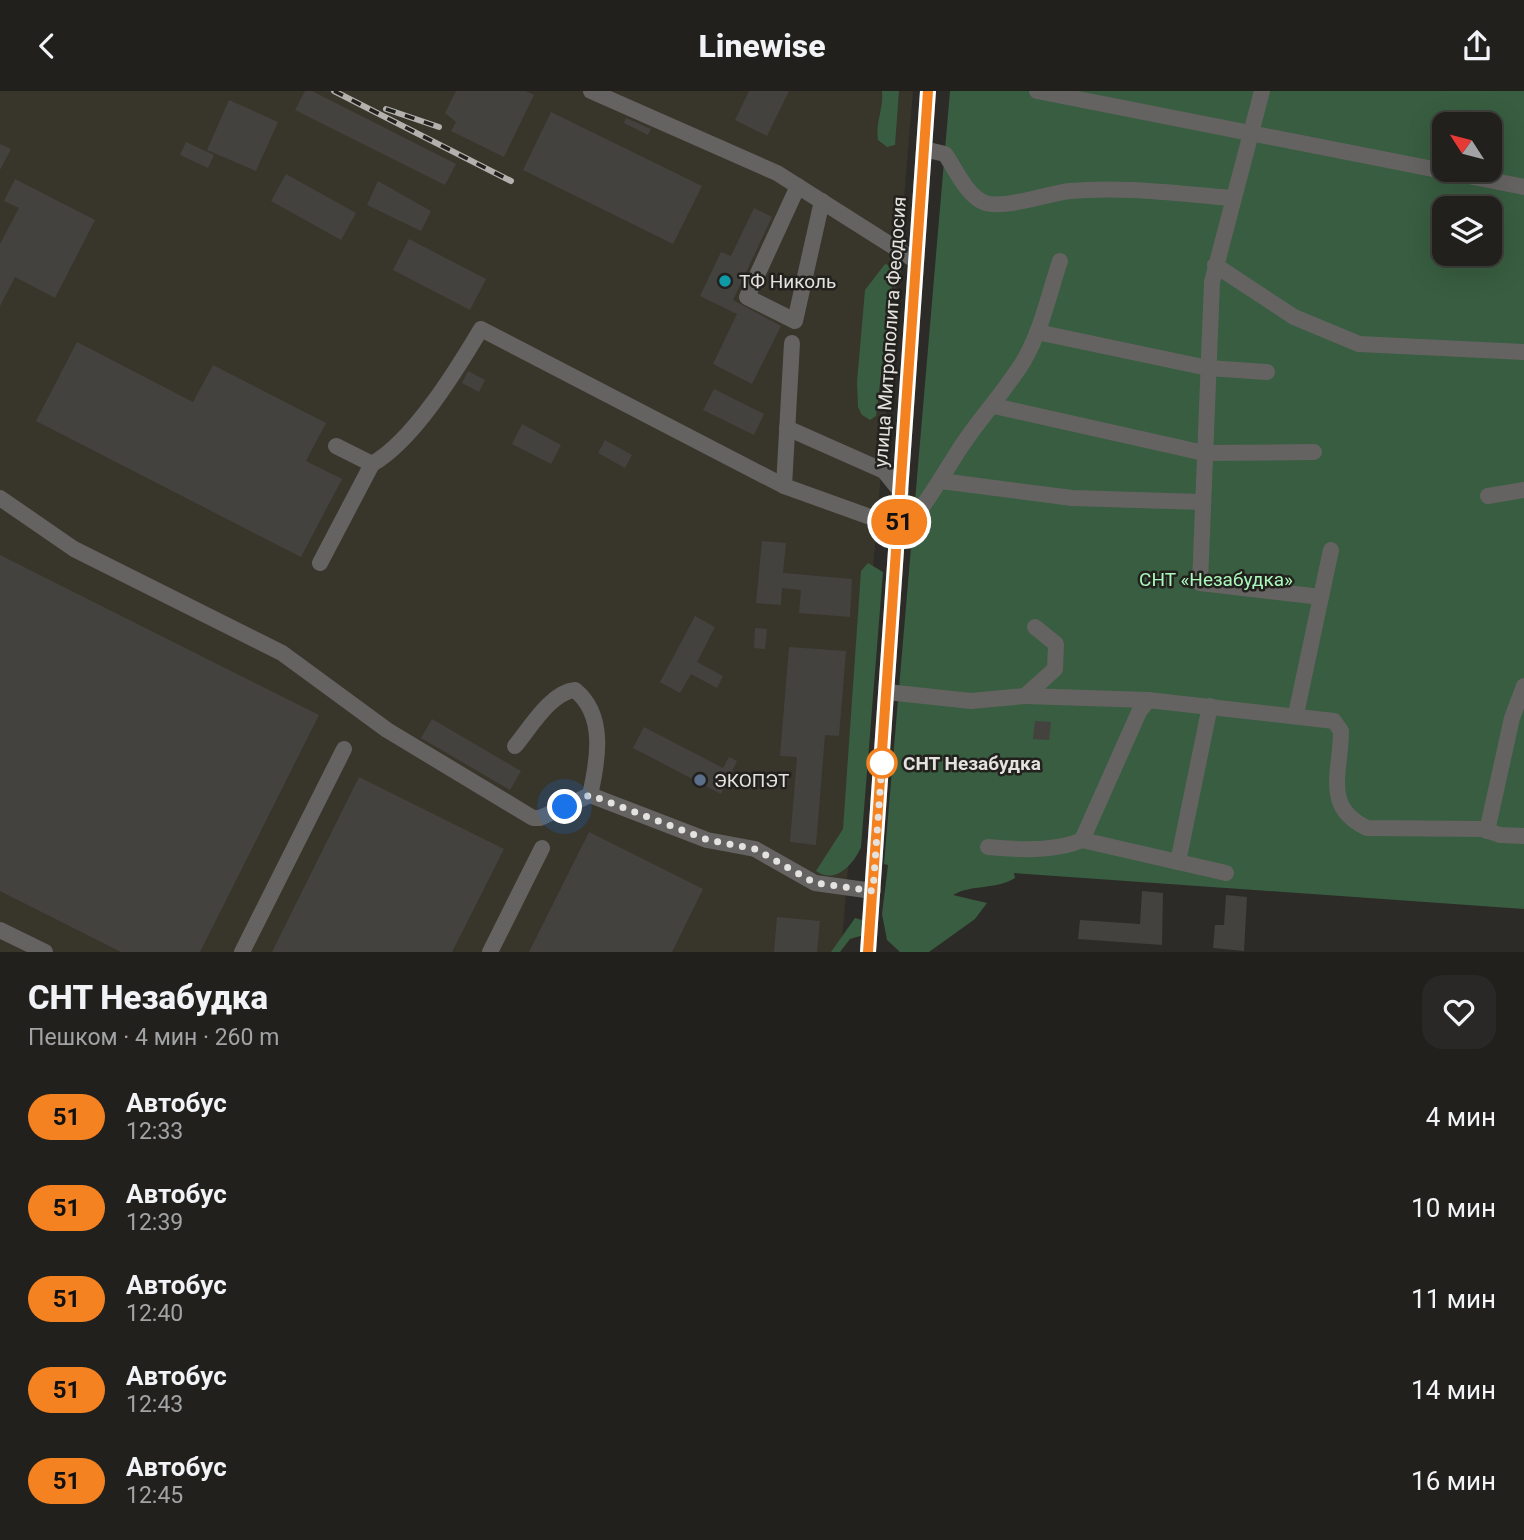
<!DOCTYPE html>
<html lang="ru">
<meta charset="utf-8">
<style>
:root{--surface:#21201d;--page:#292826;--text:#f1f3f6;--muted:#a2a3a4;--line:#3e3e3b}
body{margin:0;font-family:Roboto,sans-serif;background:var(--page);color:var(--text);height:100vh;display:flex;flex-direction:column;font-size:26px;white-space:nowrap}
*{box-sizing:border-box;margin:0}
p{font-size:23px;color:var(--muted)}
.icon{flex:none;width:38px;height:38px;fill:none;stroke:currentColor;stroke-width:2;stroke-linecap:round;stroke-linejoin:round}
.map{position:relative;height:861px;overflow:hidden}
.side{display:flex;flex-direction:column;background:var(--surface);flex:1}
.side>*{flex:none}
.badge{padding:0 14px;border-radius:23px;font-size:24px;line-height:46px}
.needle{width:46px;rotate:306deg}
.fabs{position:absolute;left:1432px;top:21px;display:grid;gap:14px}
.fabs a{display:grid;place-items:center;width:70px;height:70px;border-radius:14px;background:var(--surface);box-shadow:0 7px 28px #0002,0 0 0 2px var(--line);font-size:35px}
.you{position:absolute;width:35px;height:35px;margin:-18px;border:5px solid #fff;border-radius:50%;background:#1a73e8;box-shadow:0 0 0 10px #1a73e833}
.map>.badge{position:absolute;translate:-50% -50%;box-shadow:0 0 0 4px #fff}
.round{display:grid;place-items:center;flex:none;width:74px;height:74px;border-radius:21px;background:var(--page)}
.summary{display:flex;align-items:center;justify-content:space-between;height:119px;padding:0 28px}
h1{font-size:33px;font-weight:800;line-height:52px}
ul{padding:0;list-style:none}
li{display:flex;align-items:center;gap:21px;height:91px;padding:0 28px}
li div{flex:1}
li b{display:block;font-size:26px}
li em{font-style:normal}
li .badge{min-width:77px;font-weight:700;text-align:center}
header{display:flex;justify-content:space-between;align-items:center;height:91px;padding:0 28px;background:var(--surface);font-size:32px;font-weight:800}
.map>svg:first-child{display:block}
.built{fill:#38352b}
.green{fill:#385d40;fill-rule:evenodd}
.building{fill:#43423e}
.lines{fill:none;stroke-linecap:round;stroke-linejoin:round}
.minor{stroke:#646361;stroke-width:16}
.rail-casing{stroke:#b2b1ae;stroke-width:6}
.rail{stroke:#22211d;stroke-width:3.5;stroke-dasharray:10;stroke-linecap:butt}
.line-casing{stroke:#fff;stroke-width:16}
.line{stroke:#f58220;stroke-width:10}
.walk{stroke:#e3e2df;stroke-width:7;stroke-dasharray:0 12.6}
.culture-dot{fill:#0f9aa8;stroke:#22211d;stroke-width:2.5}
.stop-dot{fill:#fff;stroke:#f58220;stroke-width:3.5}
.service-dot{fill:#5c6f8a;stroke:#22211d;stroke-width:2.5}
.labels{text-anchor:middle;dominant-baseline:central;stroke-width:5;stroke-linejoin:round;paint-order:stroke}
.poi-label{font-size:19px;fill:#e3e2df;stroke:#22211d;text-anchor:start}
.street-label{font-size:19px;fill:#e3e2df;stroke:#22211d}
.park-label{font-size:19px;fill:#aaf8bb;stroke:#22211d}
.stop-label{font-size:19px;font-weight:bold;fill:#e3e2df;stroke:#22211d;text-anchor:start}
</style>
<header><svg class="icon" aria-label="back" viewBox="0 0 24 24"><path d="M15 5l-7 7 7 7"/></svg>Linewise<svg class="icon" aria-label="share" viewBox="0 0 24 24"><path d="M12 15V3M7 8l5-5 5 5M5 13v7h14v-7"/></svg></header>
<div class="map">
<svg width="1524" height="861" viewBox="0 0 1524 861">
<rect width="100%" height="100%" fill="#2c2b27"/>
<path class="built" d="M 0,0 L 913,0 L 841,861 L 0,861 Z"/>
<g class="green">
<path d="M 882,0 L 899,0 L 895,54 L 887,56 L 878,49 C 875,32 884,17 882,0 Z"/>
<path d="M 950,0 L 1524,0 L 1524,818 L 1014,782 L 1015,787 C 996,799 972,793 953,804 L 987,812 L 975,828 L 929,861 L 900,861 L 887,849 L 882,823 L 888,774 L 884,773 ZM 1444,33 L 1489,33 L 1489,79 L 1444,79 ZM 1444,117 L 1489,117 L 1489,163 L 1444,163 Z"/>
<path d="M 885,173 L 901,178 L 901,186 L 892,192 L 876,325 L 870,329 L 862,324 L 858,316 L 857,291 L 865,199 Z"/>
<path d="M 868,472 L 883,481 L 861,756 C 854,773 835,794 816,780 L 843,738 L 861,480 Z"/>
<path d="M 855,827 L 862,829 L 865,834 L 864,844 L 850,848 L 840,861 L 831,861 Z"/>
</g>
<g class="building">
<path d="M 305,0 L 312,0 L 456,73 L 445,94 L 295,19 Z"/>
<path d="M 456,0 L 526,0 L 534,4 L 504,66 L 451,40 L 456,31 L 445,22 Z"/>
<path d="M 749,0 L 789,0 L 767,45 L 735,29 Z"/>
<path d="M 229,9 L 278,31 L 256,80 L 207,59 Z"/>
<path d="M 551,21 L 702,95 L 673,153 L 523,79 Z"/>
<path d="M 626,27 L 651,38 L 648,44 L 624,32 Z"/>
<path d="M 186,51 L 214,64 L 208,77 L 180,64 Z"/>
<path d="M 0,53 L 11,58 L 0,79 Z"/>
<path d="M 286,83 L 356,122 L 341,149 L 271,110 Z"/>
<path d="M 15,88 L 95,129 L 55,207 L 15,186 L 0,215 L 0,153 L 19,117 L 4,110 Z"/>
<path d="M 378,90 L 431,120 L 421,140 L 367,114 Z"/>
<path d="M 754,117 L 772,126 L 733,209 L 781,235 L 752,293 L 713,273 L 737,223 L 700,205 L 721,161 L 731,165 Z"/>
<path d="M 409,148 L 486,188 L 470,219 L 393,179 Z"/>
<path d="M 77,251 L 193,311 L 213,274 L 326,332 L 306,370 L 342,388 L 301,466 L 36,330 Z"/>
<path d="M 468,280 L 485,289 L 479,301 L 462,292 Z"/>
<path d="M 714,298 L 764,323 L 754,344 L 703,319 Z"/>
<path d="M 522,333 L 561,354 L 551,373 L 512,353 Z"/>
<path d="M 605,349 L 632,364 L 625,377 L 598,362 Z"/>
<path d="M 762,450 L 786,452 L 783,482 L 852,488 L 850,526 L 799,522 L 801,499 L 782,497 L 781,514 L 756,512 Z"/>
<path d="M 0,464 L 319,624 L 200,861 L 121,861 L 0,800 Z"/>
<path d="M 695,525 L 715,536 L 697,571 L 723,585 L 717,597 L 691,583 L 680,602 L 660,591 Z"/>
<path d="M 755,537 L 767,538 L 765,558 L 754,557 Z"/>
<path d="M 789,556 L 846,560 L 839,645 L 825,644 L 816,754 L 790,751 L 797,666 L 780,665 Z"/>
<path d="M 432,628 L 521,680 L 510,699 L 421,647 Z"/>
<path d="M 1035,630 L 1051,631 L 1049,649 L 1033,648 Z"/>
<path d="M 644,636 L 723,677 L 729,666 L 737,670 L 721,703 L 633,657 Z"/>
<path d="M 359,686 L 504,758 L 452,861 L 272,861 Z"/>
<path d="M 589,741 L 703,798 L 672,861 L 529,861 Z"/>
<path d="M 1142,800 L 1163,802 L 1162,854 L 1078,848 L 1080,829 L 1140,833 Z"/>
<path d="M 1226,804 L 1247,806 L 1244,860 L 1213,857 L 1215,834 L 1224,834 Z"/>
<path d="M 777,826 L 820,830 L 817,861 L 774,861 Z"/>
</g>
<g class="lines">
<g class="minor">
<path d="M 591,0 L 777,82 L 916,170"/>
<path d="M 1037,0 L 1524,96"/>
<path d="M 1262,0 L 1212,191 L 1200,492 L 1321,506"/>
<path d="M 924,58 L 945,63 C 955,77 965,101 981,110 C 999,121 1048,102 1070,100 C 1124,95 1179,103 1232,107"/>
<path d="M 798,95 L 747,206 L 795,230 L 822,110"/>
<path d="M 1215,174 L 1294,226 L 1359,253 L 1524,261"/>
<path d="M 1037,241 L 1208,277 L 1267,281"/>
<path d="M 994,315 L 1204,362 L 1314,361"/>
<path d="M 787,337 L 884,380 L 901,401"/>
<path d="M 372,373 C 413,350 456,280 481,238 L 784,395 L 898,436"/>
<path d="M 941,390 L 1072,407 L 1202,411"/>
<path d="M 784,395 L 792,252"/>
<path d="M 1488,405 L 1524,399"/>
<path d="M 0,407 L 74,458 L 282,562 L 387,639 L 533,727 L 540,727 L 590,704 L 707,749 L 755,758 L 815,792 L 873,800"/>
<path d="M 898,445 C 923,419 938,392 957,362 C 977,330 1003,303 1023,271 C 1041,241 1049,203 1060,170"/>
<path d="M 320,472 L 372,373 L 336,355"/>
<path d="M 887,601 L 971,610 L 1025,605 L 1055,578 L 1056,553 L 1035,536"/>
<path d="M 1025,605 L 1148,609"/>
<path d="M 1296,623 L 1331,459"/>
<path d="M 515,655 C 530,637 551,601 575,599 C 606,624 598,669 590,704"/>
<path d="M 1487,740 L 1512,627 L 1524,595"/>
<path d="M 1082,749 L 1226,782"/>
<path d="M 988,756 C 1017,759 1055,761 1082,749 L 1139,621 L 1148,609 L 1334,630 L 1341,640 C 1341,681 1322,716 1367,737 L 1482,738 L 1500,744 L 1524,745"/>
<path d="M 1178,771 L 1210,615"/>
<path d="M 0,839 L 45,861"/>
<path d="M 242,861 L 344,658"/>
<path d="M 490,861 L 542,757"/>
<path d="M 868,861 L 928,0"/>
</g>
<g class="rail-casing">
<g id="rail">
<path d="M 334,0 L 511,90"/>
<path d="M 386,18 L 439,36"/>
</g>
</g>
<use href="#rail" class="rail"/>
</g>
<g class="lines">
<g class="line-casing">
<path id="line" d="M 868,861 L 928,0"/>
</g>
<use href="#line" class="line"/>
<path class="walk" d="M 565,716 L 590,704 L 708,749 L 755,758 L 815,792 L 873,800 L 882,672"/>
</g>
<circle class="culture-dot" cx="725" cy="190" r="7"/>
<circle class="stop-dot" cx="882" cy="672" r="14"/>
<circle class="service-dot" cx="700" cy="689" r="7"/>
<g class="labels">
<g class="poi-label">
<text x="739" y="190">ТФ Николь</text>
<text x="714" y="689">ЭКОПЭТ</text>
</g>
<g class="street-label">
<text transform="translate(890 241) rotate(-86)">улица Митрополита Феодосия</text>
</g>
<g class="park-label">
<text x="1216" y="488">СНТ «Незабудка»</text>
</g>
<g class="stop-label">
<text x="903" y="672">СНТ Незабудка</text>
</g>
</g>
</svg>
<div class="fabs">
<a><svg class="needle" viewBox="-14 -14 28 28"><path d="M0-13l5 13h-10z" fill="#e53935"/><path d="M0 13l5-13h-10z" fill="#a2a3a4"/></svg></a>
<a><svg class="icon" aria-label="layers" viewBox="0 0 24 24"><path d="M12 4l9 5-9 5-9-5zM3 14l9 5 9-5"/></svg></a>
</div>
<div class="you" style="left:565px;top:716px"></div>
<b class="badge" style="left:899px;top:431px;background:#f58220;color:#111">51</b>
</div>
<section class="side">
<div class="summary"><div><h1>СНТ Незабудка</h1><p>Пешком · 4 мин · 260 m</p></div><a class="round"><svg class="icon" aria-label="heart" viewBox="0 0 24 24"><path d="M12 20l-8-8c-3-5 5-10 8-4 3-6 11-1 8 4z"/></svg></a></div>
<ul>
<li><span class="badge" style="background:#f58220;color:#111">51</span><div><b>Автобус</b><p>12:33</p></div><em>4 мин</em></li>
<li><span class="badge" style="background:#f58220;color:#111">51</span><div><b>Автобус</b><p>12:39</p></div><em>10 мин</em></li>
<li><span class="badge" style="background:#f58220;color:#111">51</span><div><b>Автобус</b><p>12:40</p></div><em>11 мин</em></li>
<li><span class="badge" style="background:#f58220;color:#111">51</span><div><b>Автобус</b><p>12:43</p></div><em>14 мин</em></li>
<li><span class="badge" style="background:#f58220;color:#111">51</span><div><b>Автобус</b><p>12:45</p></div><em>16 мин</em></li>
</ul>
</section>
